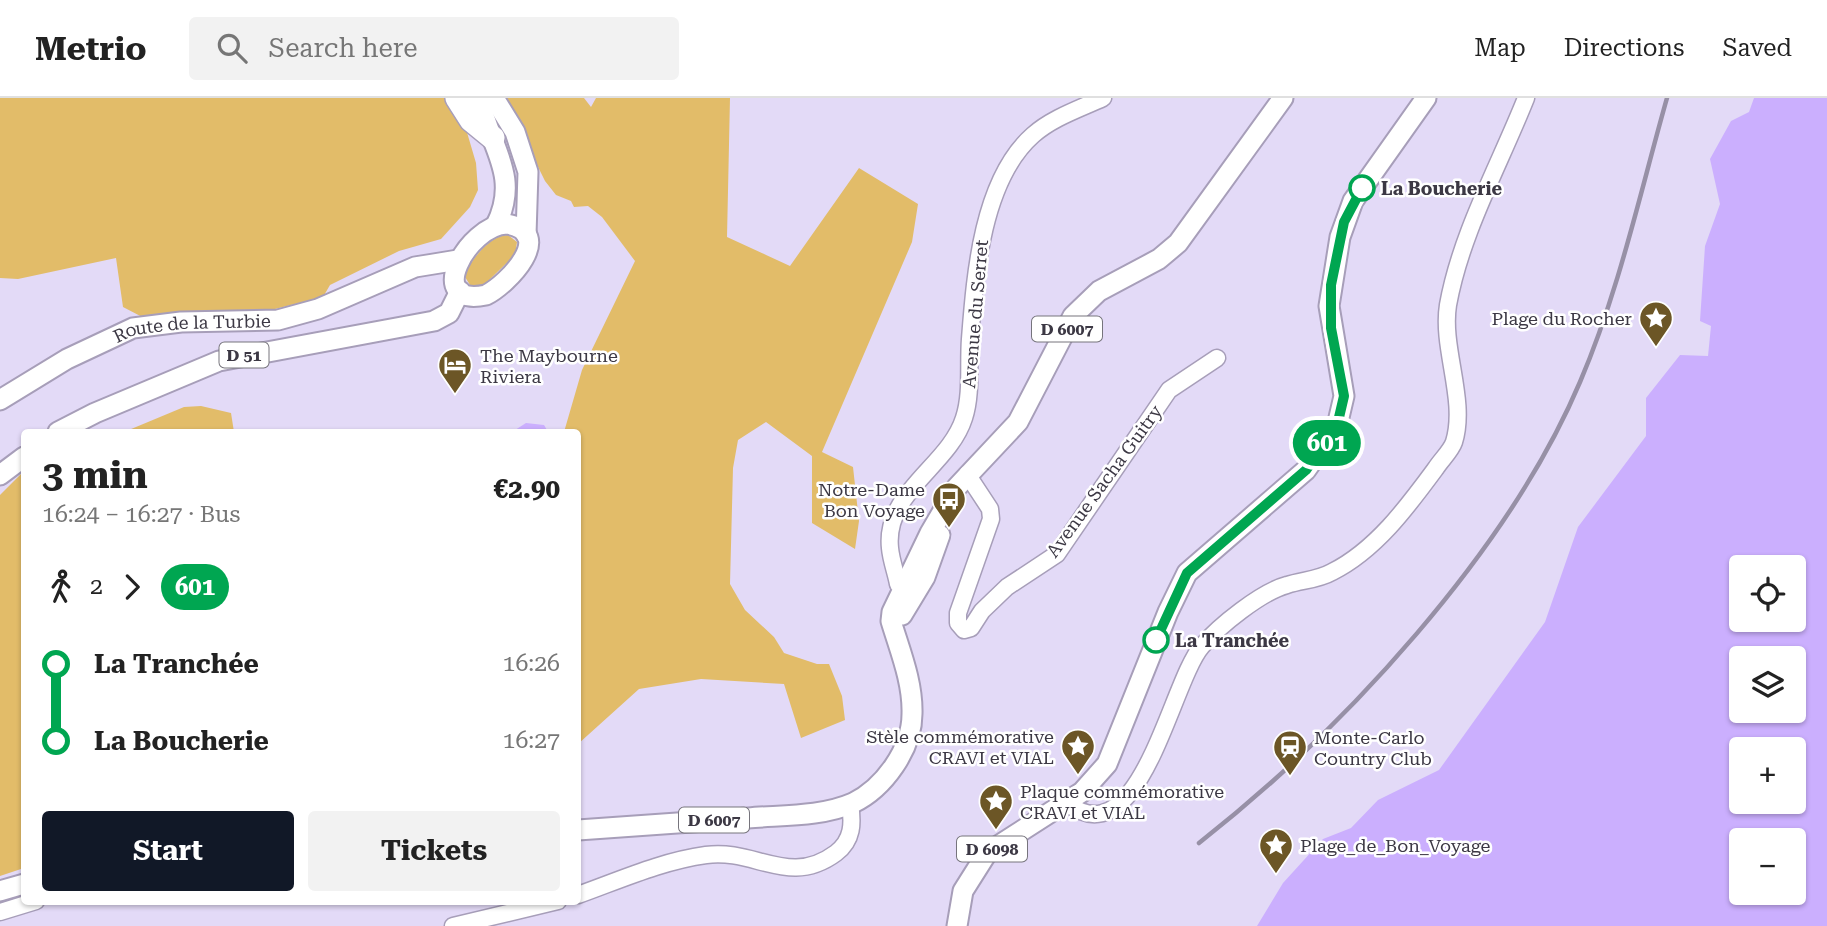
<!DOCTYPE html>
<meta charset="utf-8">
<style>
:root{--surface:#fff;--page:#f2f2f2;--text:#222;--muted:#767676;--line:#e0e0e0;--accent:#111827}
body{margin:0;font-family:"Roboto Serif",serif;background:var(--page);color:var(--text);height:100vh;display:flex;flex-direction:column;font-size:26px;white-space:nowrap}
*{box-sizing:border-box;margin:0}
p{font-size:23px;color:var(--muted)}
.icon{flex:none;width:38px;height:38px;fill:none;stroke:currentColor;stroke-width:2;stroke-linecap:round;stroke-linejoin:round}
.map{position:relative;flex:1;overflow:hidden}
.sheet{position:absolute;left:21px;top:331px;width:560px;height:476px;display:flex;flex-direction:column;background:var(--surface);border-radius:7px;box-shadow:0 2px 5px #0004}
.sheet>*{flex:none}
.badge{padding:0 14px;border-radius:23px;font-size:24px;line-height:46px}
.fabs{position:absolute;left:1729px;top:457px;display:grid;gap:14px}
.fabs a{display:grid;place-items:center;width:77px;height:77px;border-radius:7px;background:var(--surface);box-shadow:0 2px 5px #0004;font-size:35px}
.map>.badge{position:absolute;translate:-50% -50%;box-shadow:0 0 0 4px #fff}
.legs{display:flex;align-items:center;gap:10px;height:77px;padding:0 21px;font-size:23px}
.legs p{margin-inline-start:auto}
.summary{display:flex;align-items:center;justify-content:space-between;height:119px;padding:0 21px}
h1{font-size:38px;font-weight:700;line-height:52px}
.cta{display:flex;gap:14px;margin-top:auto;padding:14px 21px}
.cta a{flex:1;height:80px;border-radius:7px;background:var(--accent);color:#fff;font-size:28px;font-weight:700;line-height:80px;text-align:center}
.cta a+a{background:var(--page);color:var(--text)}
ul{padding:0 21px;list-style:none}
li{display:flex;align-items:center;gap:24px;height:77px;font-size:26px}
li i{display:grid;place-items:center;width:10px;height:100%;margin:0 9px;background:currentColor}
li i::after{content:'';width:18px;height:18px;margin:-9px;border:5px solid;border-radius:50%;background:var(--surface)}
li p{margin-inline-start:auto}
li:first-child i{background:linear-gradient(#0000 50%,currentColor 0)}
li:last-child i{background:linear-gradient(currentColor 50%,#0000 0)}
header{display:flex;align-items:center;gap:42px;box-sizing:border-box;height:98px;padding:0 35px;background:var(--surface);border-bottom:2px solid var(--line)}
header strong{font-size:33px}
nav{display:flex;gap:38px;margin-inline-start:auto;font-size:24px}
.search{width:490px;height:63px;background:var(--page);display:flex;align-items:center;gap:18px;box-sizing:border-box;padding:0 24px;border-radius:7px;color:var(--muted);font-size:26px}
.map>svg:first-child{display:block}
.green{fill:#e2bc69}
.water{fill:#cbaffe;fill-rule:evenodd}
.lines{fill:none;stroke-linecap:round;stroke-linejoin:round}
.minor-casing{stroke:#a79eb9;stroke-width:19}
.major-casing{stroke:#a79eb9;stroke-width:23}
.highway-casing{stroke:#a79eb9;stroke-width:26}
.minor{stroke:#fff;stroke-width:16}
.major{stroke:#fff;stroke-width:19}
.highway{stroke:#fff;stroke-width:23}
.rail{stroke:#9790a6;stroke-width:4.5}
.line-1-casing{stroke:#fff;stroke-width:16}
.line-1{stroke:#00a651;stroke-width:10}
.stop-1-dot{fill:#fff;stroke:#00a651;stroke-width:3.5}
.labels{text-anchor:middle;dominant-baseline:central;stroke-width:5;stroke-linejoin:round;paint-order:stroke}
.shield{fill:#fff;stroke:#76747c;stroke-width:2}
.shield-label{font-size:16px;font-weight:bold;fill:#3c3844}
.stop-label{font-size:18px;font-weight:bold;fill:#3c3844;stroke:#fff;text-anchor:start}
.street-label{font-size:18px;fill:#3c3844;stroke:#fff}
.poi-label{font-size:18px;fill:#3c3844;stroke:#fff;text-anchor:start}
</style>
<header>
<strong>Metrio</strong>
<div class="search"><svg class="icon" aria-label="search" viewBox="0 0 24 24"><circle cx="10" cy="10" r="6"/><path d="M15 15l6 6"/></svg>Search here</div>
<nav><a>Map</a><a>Directions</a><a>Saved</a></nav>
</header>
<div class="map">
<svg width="1827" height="828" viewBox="0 0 1827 828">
<rect width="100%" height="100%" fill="#e3daf7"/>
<g class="green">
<path d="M 0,0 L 448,0 L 451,14 L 466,31 L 476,65 L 478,92 L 470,109 L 441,141 L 399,153 L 330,187 L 323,199 L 175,236 L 123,209 L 116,160 L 18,181 L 0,180 Z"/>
<path d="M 504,0 L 584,0 L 591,9 L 596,0 L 730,0 L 727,139 L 790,168 L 859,70 L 918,106 L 912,144 L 822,354 L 853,369 L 859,423 L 855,451 L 812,425 L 812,358 L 766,324 L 738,342 L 733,370 L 730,486 L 745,512 L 774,539 L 784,555 L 817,566 L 829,566 L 842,598 L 845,622 L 801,640 L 784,586 L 701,581 L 639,591 L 578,646 L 578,334 L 564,334 L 582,272 L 635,163 L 602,119 L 588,108 L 574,109 L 571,103 L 556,97 L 545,83 Z"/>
<path d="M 508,137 L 517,144 L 515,157 L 483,188 L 470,187 L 465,179 C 468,164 491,136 508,137 Z"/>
<path d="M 201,308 L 231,315 L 234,334 L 124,334 L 184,309 Z"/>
<path d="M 24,373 L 24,770 L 0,778 L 0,397 Z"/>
</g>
<g class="water">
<path d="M 1754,0 L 1827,0 L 1827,828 L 1257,828 L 1283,785 L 1323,741 L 1351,730 L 1378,702 L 1439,672 L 1545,524 L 1578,429 L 1646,338 L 1646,300 L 1680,257 L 1708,258 L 1711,228 L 1700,223 L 1705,148 L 1720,106 L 1710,61 L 1731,23 L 1749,14 ZM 1741,469 L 1794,469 L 1794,522 L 1741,522 ZM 1794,560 L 1794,612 L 1741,612 L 1741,560 ZM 1741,651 L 1794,651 L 1794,704 L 1741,704 ZM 1741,742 L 1794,742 L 1794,794 L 1741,794 Z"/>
<path d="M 526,325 L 544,327 L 547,332 L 512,334 Z"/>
</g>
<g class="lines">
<g class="minor-casing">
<g id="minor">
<path d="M 967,376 L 990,411 L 991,421 L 958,515 L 958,525 L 964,532 L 971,530 L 982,513 L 1007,489 L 1057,456 L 1169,292 L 1217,260"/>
<path d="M 903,489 L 898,486 C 896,475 891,462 890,450 C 884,394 949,368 964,320 C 972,296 968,266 970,241 C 975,177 982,82 1033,37 C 1052,20 1079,11 1103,0"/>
<path d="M 1067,705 C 1140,762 1171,583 1202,548 C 1219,528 1261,494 1287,487 C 1302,482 1318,482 1332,474 C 1376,452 1408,408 1436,370 C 1441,362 1451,353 1454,344 C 1467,302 1441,250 1448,207 C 1461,135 1499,68 1526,0"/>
<path d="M 578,797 C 620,782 662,763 706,757 C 755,750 789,790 836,755 C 853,742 853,725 850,706"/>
<path d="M 0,814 L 36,803"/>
<path d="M 453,828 L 558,803"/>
</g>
</g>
<g class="major-casing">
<g id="major">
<path d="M 479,0 C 489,48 521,77 496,127"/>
<path d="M 494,0 L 515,34 L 528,74 L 526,137"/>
<path d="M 507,126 C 557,135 508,186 486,197 C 423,210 467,127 507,126 Z"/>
<path id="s1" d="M 0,302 L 67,261 L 133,230 L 181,224 L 278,222 L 318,211 L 415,169 L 458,162"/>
<path d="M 58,334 L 95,315 L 219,263 L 434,223 L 449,215 L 460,193"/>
<path d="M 0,377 L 24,359"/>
<path d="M 902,517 L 925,479 L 940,437"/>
<path d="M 578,732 C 634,728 691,724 748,720 C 781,717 821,719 853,705 C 884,690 912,651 912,616 C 913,584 900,553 891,523 L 892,514 L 930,435 L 957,389 L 1018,324 L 1073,218 L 1099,193 L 1159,161 L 1178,145 L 1283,0"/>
<path d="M 0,793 L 24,786"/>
<path d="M 957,828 L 963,793 L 987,755 L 1082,694 L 1107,666 L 1168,514 L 1187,475 L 1306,372 L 1337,328 L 1344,298 L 1329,208 L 1340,139 L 1353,103 L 1426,0"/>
</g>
</g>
<g class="highway-casing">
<path id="highway" d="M 457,0 L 471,22 L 493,40"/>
</g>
<use href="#minor" class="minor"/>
<use href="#major" class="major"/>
<use href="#highway" class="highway"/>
<path class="rail" d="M 1199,745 C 1343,632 1508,454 1580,284 C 1619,193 1640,95 1667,0"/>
</g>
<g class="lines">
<g class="line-1-casing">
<path id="line-1" d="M 1156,542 L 1187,475 L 1306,372 L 1337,328 L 1344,298 L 1331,230 L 1331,187 L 1344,124 L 1362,90"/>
</g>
<use href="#line-1" class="line-1"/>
</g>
<defs>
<g id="sight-pin" transform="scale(1.75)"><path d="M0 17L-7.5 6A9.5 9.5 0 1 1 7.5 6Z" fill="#6c5626" stroke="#fff"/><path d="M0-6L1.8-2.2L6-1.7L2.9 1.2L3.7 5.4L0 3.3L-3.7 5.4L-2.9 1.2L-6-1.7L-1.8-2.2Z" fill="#fff"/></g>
<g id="hotel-pin" transform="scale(1.75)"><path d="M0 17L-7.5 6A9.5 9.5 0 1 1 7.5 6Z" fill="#6c5626" stroke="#fff"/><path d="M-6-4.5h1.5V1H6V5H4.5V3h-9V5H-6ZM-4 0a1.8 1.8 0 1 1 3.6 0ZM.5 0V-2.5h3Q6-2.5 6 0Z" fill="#fff"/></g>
<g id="bus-pin" transform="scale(1.75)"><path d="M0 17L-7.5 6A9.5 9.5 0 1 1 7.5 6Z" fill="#6c5626" stroke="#fff"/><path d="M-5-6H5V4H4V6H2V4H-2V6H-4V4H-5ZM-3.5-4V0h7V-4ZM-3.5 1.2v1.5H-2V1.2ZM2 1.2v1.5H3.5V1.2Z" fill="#fff"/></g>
<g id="station-pin" transform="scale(1.75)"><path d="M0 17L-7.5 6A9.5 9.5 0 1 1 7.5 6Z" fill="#6c5626" stroke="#fff"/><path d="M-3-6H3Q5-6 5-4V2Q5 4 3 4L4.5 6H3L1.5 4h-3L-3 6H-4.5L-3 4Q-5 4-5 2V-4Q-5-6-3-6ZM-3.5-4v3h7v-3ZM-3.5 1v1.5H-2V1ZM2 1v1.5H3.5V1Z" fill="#fff"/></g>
</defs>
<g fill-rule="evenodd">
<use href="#sight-pin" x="1656" y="220"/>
<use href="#hotel-pin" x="455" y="267"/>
<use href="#bus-pin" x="949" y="401"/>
<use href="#sight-pin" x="1078" y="648"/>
<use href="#station-pin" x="1290" y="649"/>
<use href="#sight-pin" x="996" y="703"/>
<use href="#sight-pin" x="1276" y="747"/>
</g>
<g class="stop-1-dot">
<circle cx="1362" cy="90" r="12"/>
<circle cx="1156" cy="542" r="12"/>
</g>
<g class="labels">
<g class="shield">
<rect x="1032" y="218.5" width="70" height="25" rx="5"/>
<rect x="219.5" y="244.5" width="49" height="25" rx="5"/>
<rect x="679" y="709.5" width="70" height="25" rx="5"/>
<rect x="957" y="738.5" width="70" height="25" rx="5"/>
</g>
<g class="shield-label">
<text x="1067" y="231">D 6007</text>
<text x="244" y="257">D 51</text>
<text x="714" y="722">D 6007</text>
<text x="992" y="751">D 6098</text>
</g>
<g class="stop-label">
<text x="1381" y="90">La Boucherie</text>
<text x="1175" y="542">La Tranchée</text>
</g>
<g class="street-label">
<text transform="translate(975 216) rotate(-85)">Avenue du Serret</text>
<text stroke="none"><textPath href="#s1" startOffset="210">Route de la Turbie</textPath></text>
<text transform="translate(1104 383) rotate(-54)">Avenue Sacha Guitry</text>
</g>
<g class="poi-label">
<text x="1632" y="220" text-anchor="end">Plage du Rocher</text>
<text x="480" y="257">The Maybourne<tspan x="480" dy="21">Riviera</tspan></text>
<text x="925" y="391" text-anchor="end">Notre-Dame<tspan x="925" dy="21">Bon Voyage</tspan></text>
<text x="1054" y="638" text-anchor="end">Stèle commémorative<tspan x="1054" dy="21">CRAVI et VIAL</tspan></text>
<text x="1314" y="639">Monte-Carlo<tspan x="1314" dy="21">Country Club</tspan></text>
<text x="1020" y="693">Plaque commémorative<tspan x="1020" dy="21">CRAVI et VIAL</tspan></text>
<text x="1300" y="747">Plage_de_Bon_Voyage</text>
</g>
</g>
</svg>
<div class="fabs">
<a><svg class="icon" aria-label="locate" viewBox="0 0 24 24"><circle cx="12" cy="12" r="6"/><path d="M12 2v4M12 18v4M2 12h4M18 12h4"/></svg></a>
<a><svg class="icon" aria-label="layers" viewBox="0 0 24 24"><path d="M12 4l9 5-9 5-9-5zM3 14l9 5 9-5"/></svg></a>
<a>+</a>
<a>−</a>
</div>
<b class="badge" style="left:1327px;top:345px;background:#00a651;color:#fff">601</b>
<section class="sheet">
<div class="summary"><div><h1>3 min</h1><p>16:24 – 16:27 · Bus</p></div><b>€2.90</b></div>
<div class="legs"><svg class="icon" aria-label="walk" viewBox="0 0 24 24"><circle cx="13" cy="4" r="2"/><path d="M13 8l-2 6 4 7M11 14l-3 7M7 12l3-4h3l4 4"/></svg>2<svg class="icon" aria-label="forward" viewBox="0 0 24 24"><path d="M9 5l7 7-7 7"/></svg><b class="badge" style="background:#00a651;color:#fff">601</b></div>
<ul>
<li><i style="color:#00a651"></i><b>La Tranchée</b><p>16:26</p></li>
<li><i style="color:#00a651"></i><b>La Boucherie</b><p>16:27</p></li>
</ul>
<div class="cta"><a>Start</a><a>Tickets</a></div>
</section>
</div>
